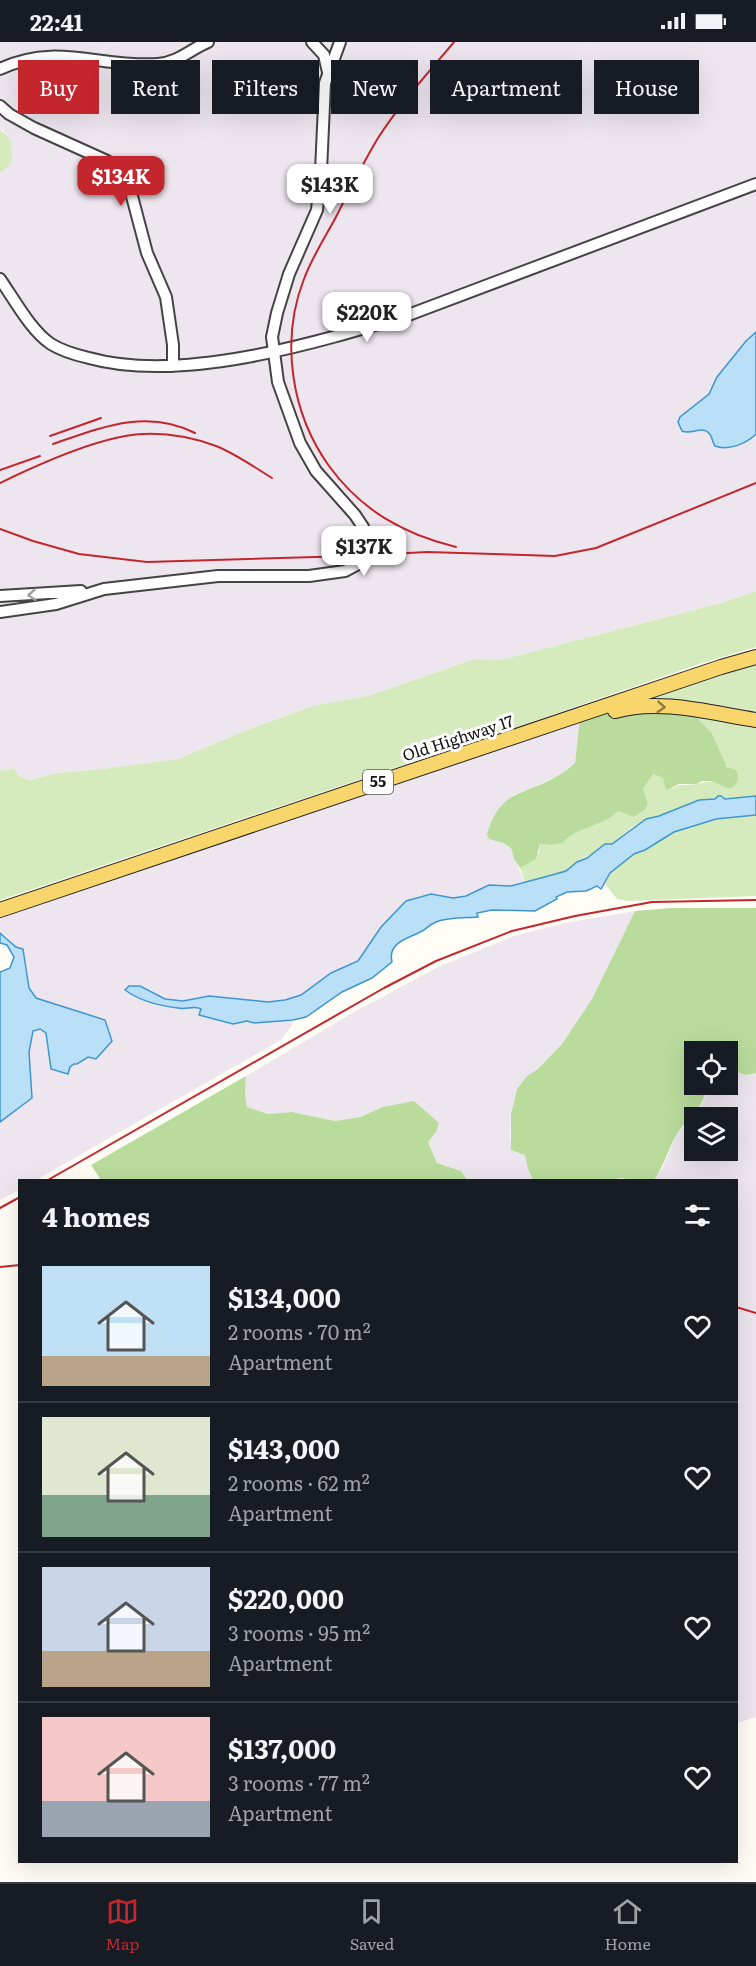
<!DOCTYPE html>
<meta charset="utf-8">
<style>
:root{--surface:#171b24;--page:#20242c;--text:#f1f3f6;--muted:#9ea1a6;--line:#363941;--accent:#c4262e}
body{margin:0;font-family:Literata,serif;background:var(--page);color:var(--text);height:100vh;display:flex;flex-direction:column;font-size:22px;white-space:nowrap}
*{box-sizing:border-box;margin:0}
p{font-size:20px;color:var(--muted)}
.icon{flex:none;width:33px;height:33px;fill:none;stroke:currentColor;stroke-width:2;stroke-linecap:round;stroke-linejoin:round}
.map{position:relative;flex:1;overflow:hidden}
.sheet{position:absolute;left:18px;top:1137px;width:720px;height:684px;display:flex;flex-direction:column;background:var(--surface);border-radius:0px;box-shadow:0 6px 24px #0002}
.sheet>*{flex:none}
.banner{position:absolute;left:18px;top:18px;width:720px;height:54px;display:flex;gap:12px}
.fabs{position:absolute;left:684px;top:999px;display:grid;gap:12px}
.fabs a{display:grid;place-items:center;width:54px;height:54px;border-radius:0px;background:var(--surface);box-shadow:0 6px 24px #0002;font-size:30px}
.price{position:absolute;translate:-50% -51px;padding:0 14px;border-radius:12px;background:#fff;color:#222;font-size:20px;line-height:39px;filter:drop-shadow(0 2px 3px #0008)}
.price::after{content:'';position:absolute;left:50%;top:36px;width:18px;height:14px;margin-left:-9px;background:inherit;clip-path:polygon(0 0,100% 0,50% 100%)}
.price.active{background:var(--accent);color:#fff}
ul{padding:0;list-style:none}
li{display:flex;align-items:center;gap:18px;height:150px;padding:0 24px}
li+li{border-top:2px solid var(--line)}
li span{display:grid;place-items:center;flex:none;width:168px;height:120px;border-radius:0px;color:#555}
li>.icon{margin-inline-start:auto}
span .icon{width:72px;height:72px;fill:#fffc;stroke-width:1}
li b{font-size:26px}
h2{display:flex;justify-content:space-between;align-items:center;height:72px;padding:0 24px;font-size:26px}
.pill{padding:0 21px;border-radius:0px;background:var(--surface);box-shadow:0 6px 24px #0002;font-size:21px;line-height:54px}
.pill.active{background:var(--accent);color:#fff}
.status{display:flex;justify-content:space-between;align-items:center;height:42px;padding:0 30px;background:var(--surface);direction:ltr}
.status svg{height:16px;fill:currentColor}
.tab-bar{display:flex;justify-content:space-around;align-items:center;height:84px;border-top:2px solid var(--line);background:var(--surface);font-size:16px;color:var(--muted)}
.tab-bar a{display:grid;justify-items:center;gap:3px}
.tab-bar .active{color:var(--accent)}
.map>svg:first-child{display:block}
.industrial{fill:#eee6ef;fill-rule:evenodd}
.green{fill:#d5ebbd}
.forest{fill:#b9dc9c}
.water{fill:#b9e0f7;stroke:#3f96cf;stroke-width:1.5}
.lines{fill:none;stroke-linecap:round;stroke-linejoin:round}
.minor-casing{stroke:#444;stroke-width:14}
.major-casing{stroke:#222;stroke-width:16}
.minor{stroke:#fff;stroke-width:10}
.major{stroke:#f9d66b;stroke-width:14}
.rail{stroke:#c4262e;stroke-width:2}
.oneway{stroke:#a0a0a0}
.oneway2{stroke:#917d42}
.labels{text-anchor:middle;stroke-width:6;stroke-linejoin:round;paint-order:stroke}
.shield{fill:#fff;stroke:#585858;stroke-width:1.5}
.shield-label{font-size:15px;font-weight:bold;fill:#111}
.street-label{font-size:16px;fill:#111;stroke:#fff}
</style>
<div class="status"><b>22:41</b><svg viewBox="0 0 49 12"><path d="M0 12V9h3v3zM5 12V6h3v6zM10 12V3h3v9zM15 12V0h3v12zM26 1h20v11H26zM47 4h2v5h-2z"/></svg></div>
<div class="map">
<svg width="756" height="1840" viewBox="0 0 756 1840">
<rect width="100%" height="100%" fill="#fffdf5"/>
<!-- industrial -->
<path class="industrial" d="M0 0H756V549L721 561 500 618 474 617 371 653 313 664 242 690 178 717 102 727 58 731 28 738 19 734 14 726 0 729V131L10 123 4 89 0 87Z
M580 674 575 721 557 735 514 753 495 798 511 806 514 817 525 840 511 844 489 843 479 849 453 856 437 852 419 854 402 862 381 885 358 919 331 931 301 953 285 958 268 960 220 955 183 959 165 957 140 944 131 952 151 961 178 966 197 965 201 967 199 972 217 976 228 981 293 978 292 983 281 998 36 1138H20L19 1148 0 1158V1080L32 1056 29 1010 31 991 37 987 46 991 51 1027 68 1032 70 1025 74 1022H77L88 1015 96 1017 105 978 44 960 32 953 27 939V925L23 913 7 895 0 891V868Z
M635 869 592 957 562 1002 538 1027 527 1034 517 1047 511 1072 510 1097 526 1113 528 1127 533 1138H467L461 1129 437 1121 428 1100 436 1090 383 1065 360 1075 335 1079 292 1070 268 1072 247 1065 245 1052 246 1034 354 970 440 924 517 893 565 881Z
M728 1027 746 1033 756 1031V1675L737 1681 736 1138H654L663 1125 676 1093 699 1067 706 1053V1043L728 1042ZM694 1076H728V1108H694Z"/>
<!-- green -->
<path class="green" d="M0 87 10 97 12 114 10 123 0 131Z
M756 549V605L699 622 526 682 0 858V729L14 726 19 734 29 738 58 731 102 727 178 717 242 690 313 664 371 653 474 617 500 618 721 561Z
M756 615V754L740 757 699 758 659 774C640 775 628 790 614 800 604 807 591 812 581 817 575 819 571 826 566 829 559 833 535 837 525 840L520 826 539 811 540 802 551 803 563 801C576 784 602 786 618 769L634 775 646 767 648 761 643 747 653 732 664 736 672 746C681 741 688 744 697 742 711 738 716 739 730 747L732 727C723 724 721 713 718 705L622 666 605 671Z
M756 773V854L628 859 617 857 605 842 610 831 634 812 645 808 674 790 716 777Z"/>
<!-- forest -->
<path class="forest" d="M622 666 689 667 712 692 727 725 736 728C739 736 739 742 730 747L711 739H702L697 742H679L666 748 663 736 653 732 643 747 648 761 646 767 634 775 618 769C602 786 576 784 563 801L551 803 540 802 536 817 520 826 514 817 511 806 503 801 489 797 487 793C499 748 522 754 556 735 563 731 569 726 575 721L580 674Z
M672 866H756V1031L746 1033 728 1027V1010H694V1042L706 1043C706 1066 686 1076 675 1095 668 1109 663 1125 654 1138H629L622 1136 609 1138H533L528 1127 525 1113 511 1108V1072L517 1047 527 1034 538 1027 562 1002 592 957 635 869Z
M246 1034 245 1052 247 1065 268 1072 292 1070 335 1079 360 1075 383 1065 414 1059 439 1081 436 1090 428 1100 437 1121 461 1129 467 1138H101L91 1123Z"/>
<!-- water -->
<path class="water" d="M756 290V392C746 402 728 409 715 404 713 401 712 397 711 394 704 381 692 394 682 389L678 380 680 375 709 352 717 335 746 299Z
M718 754H721L725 757 756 754V773L716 777 674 790 645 808 634 812 610 831 601 847 597 844 586 849 567 850 556 855 557 857 535 869 492 868 477 871 478 875C465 876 448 875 436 880 431 882 428 885 424 888 411 896 387 899 392 920L372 936 342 950 306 975 293 978 254 981 247 979 233 982 199 973 201 967C194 963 186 968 178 966 160 964 140 959 125 948L129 944H140L165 957 183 959 209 954 268 960 285 958 301 953 331 931 358 919 381 885 406 859 431 852 453 856 466 854 489 843 511 844 552 833 566 829 577 820 587 816 605 802H612L646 777 659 774 699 758 715 757Z
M0 891 16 905 23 907 29 946 36 956 105 978 112 999 96 1017 88 1015 77 1022H74L70 1025 68 1032 51 1027 46 991 40 987 33 989 29 1010 32 1056 0 1080V930L10 926 14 915 7 903 0 901Z"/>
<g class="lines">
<defs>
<path id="minor" d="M312 0 324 13 328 30
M0 27C57 0 100 26 158 22 177 21 191 7 208 0
M0 64 9 72 34 86 107 119 129 143 147 211 166 255 173 303V324
M0 237C14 257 31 289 51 302 62 309 76 313 89 316 182 342 320 300 411 272L756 142
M0 554 81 549
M0 570 56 562 104 547 218 534H309L345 529 358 522 366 513V494L363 485 355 473 316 429 300 401 278 340 272 295 277 271 289 232 317 168 321 129 325 41 340 0"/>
<path id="major" d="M615 669C659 656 711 671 756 678
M0 868 721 625 756 615"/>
</defs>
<!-- minor casing -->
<use href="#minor" class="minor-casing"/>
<!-- major casing -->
<use href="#major" class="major-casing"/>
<!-- minor -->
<use href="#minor" class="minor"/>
<!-- major -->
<use href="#major" class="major"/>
<!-- rail -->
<path class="rail" d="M454 0C428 31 400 62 378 96 363 121 350 147 337 173 326 194 312 215 304 237 280 298 291 371 329 424 361 468 403 492 456 505
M50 394 101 376
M53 402C100 386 146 366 195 391
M0 428 40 414
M0 441C37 423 103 393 144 392 168 391 194 396 216 404 236 412 254 425 272 436
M0 487 33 499 79 512 147 520 351 514 427 510 555 514 596 506 756 441
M48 1138 384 946 436 919 512 889 575 874 652 860 756 858
M0 1166 20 1155
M0 1225 20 1223
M736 1265 756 1271"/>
</g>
<!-- one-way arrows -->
<defs><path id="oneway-chevron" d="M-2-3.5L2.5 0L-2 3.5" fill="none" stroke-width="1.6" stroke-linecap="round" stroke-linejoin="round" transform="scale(1.5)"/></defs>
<use class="oneway" href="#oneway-chevron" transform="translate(32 553) rotate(176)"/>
<use class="oneway2" href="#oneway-chevron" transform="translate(661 665) rotate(4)"/>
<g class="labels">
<!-- shield labels -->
<rect class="shield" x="363" y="728" width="30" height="24" rx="4.5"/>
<g class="shield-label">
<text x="378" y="745">55</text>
</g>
<!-- street labels -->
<g class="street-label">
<text transform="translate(458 696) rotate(-18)" y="6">Old Highway 17</text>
</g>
</g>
</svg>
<div class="fabs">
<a><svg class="icon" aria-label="locate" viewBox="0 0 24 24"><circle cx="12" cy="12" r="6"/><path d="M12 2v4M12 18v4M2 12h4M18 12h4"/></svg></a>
<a><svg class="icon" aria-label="layers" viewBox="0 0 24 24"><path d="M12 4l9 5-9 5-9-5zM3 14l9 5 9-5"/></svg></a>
</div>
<b class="price active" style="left:121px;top:165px">$134K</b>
<b class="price" style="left:330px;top:173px">$143K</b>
<b class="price" style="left:367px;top:301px">$220K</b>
<b class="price" style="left:364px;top:535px">$137K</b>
<div class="banner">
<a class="pill active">Buy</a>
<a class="pill">Rent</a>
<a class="pill">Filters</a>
<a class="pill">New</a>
<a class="pill">Apartment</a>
<a class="pill">House</a>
</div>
<section class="sheet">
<h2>4 homes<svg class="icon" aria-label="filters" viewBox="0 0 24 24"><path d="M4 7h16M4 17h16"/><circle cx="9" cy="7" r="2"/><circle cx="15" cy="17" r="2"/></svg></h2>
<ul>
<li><span style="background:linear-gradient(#bfe0f5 75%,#b9a48a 0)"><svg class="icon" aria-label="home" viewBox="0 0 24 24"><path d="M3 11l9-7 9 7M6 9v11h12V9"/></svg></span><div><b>$134,000</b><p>2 rooms · 70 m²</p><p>Apartment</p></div><svg class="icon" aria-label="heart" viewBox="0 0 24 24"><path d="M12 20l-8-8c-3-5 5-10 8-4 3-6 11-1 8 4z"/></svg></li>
<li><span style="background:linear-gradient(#dfe7d0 65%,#7fa58c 0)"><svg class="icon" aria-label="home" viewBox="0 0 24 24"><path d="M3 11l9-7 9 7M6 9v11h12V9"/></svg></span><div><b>$143,000</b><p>2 rooms · 62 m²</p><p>Apartment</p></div><svg class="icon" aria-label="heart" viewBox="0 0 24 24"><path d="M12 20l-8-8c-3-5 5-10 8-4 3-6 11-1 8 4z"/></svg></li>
<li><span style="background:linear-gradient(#c9d6e8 70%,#b9a48a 0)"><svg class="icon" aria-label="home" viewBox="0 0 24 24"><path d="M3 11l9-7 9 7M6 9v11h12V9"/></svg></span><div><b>$220,000</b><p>3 rooms · 95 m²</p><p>Apartment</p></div><svg class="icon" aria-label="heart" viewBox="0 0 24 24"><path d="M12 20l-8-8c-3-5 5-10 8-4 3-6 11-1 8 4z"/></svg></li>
<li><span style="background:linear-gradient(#f6c9c9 70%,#9aa5b1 0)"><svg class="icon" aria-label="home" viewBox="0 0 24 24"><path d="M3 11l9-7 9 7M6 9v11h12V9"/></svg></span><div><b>$137,000</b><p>3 rooms · 77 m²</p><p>Apartment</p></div><svg class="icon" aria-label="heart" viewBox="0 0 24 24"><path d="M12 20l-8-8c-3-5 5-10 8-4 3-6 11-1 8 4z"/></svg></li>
</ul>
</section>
</div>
<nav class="tab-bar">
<a class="active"><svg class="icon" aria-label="map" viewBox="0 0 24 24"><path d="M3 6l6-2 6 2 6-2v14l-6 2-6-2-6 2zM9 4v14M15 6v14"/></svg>Map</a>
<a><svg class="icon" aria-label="saved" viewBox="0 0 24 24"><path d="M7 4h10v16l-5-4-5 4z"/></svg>Saved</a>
<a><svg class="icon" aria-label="home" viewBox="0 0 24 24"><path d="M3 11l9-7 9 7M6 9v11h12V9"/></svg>Home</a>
</nav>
